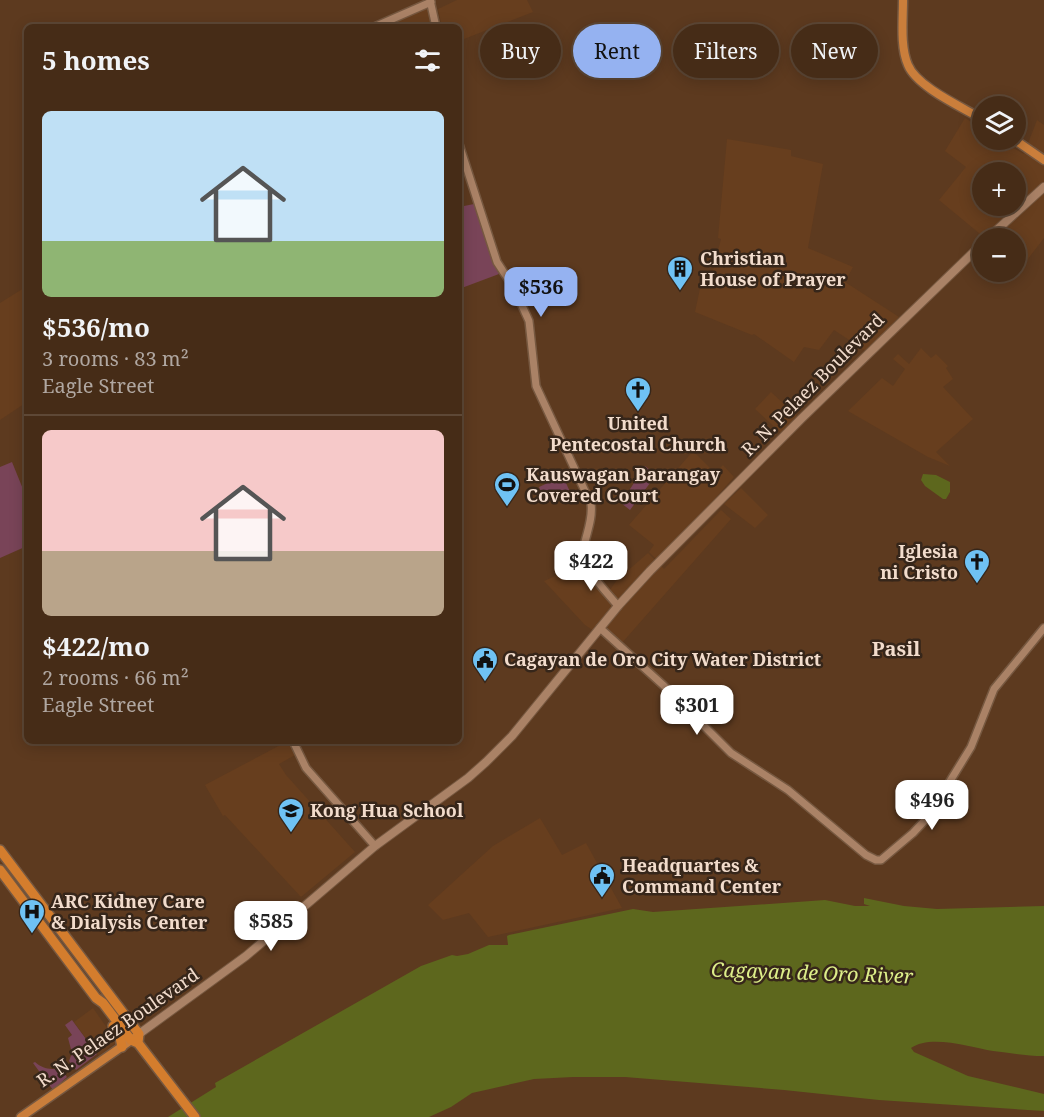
<!DOCTYPE html>
<meta charset="utf-8">
<style>
:root{--surface:#462c17;--page:#503824;--text:#f1f3f6;--muted:#b0a7a1;--line:#5e4836;--accent:#95b2f1}
body{margin:0;font-family:"Noto Serif",serif;background:var(--page);color:var(--text);height:100vh;display:flex;flex-direction:column;font-size:22px;white-space:nowrap}
*{box-sizing:border-box;margin:0}
p{font-size:20px;color:var(--muted)}
.icon{flex:none;width:33px;height:33px;fill:none;stroke:currentColor;stroke-width:2;stroke-linecap:round;stroke-linejoin:round}
.map{position:relative;flex:1;overflow:hidden}
.panel{position:absolute;left:24px;top:24px;width:438px;height:720px;display:flex;flex-direction:column;background:var(--surface);border-radius:9px;box-shadow:0 3px 15px #0003,0 0 0 2px var(--line)}
.panel>*{flex:none}
.guide{position:absolute;left:480px;top:24px;width:474px;height:54px;display:flex;gap:12px}
.tools{position:absolute;left:972px;top:96px;display:grid;gap:12px}
.tools a{display:grid;place-items:center;width:54px;height:54px;border-radius:50%;background:var(--surface);box-shadow:0 3px 15px #0003,0 0 0 2px var(--line);font-size:30px}
.price{position:absolute;translate:-50% -51px;padding:0 14px;border-radius:12px;background:#fff;color:#222;font-size:20px;line-height:39px;filter:drop-shadow(0 2px 3px #0008)}
.price::after{content:'';position:absolute;left:50%;top:36px;width:18px;height:14px;margin-left:-9px;background:inherit;clip-path:polygon(0 0,100% 0,50% 100%)}
.price.active{background:var(--accent);color:#111}
ul{padding:0;list-style:none}
li{display:grid;align-content:center;gap:12px;height:318px;padding:0 18px}
li+li{border-top:2px solid var(--line)}
li span{display:grid;place-items:center;height:186px;border-radius:9px;color:#555}
li>.icon{margin-inline-start:auto}
span .icon{width:108px;height:108px;fill:#fffc;stroke-width:1}
li b{font-size:26px}
h2{display:flex;justify-content:space-between;align-items:center;height:72px;padding:0 18px;font-size:26px}
.tag{padding:0 21px;border-radius:27px;background:var(--surface);box-shadow:0 3px 15px #0003,0 0 0 2px var(--line);font-size:21px;line-height:54px}
.tag.active{background:var(--accent);color:#111}
.map>svg:first-child{display:block}
.built{fill:#673e1e;fill-rule:evenodd}
.green{fill:#794458}
.water{fill:#5d671d}
.lines{fill:none;stroke-linecap:round;stroke-linejoin:round}
.tertiary-casing{stroke:#765840;stroke-width:10}
.secondary-casing{stroke:#765840;stroke-width:10}
.primary-casing{stroke:#765840;stroke-width:11}
.trunk-casing{stroke:#765840;stroke-width:12}
.tertiary{stroke:#aa8266;stroke-width:7}
.secondary{stroke:#aa8266;stroke-width:8}
.primary{stroke:#ca7e3b;stroke-width:8}
.trunk{stroke:#d47d2d;stroke-width:9}
.labels{text-anchor:middle;stroke-width:5;stroke-linejoin:round;paint-order:stroke}
.poi-label{font-size:18px;font-weight:bold;fill:#f2dccc;stroke:#36261a;text-anchor:start}
.street-label{font-size:18px;fill:#f2dccc;stroke:#36261a}
.neighbourhood-label{font-size:20px;font-weight:bold;fill:#f2dccc;stroke:#36261a}
.water-label{font-size:20px;font-style:italic;fill:#ddee89;stroke:#36261a}
</style>
<div class="map">
<svg width="1044" height="1117" viewBox="0 0 1044 1117">
<rect width="100%" height="100%" fill="#5d3a1f"/>
<!-- built -->
<path class="built" d="M457 0H527L533 12 459 41V27H442L438 9Z
M427 8 431 27H382Z
M965 118 982 129V140H999L1024 154 1037 120 1044 125V238L1024 264 1016 260V238H985L939 200 966 167 945 151ZM982 172H1016V206H982Z
M727 139 791 150V156L823 164 808 248 853 267 845 282 899 317 866 351 834 330 819 350 804 347 794 362 754 334 752 335 695 312 702 279 710 282 721 239 718 238Z
M24 288 27 293V402L0 420V303Z
M921 348 931 358 936 354 948 366 946 368 953 379 943 387 973 419 936 452 950 466 928 457 848 411 882 378 893 386 905 369 893 359 898 354 909 364Z
M771 392 797 416 781 433 755 409Z
M693 451 715 473 723 465 734 477 659 562 649 552 654 545 629 525Z
M741 488 768 515 755 528 724 504Z
M721 510 731 519 621 644 599 624 594 631 585 625 544 581 585 563 594 576 610 590 616 581 648 553 664 569Z
M288 741 295 755 279 764 286 775 355 852 301 897 225 815 223 816 205 785Z
M540 818 562 855 586 843 622 908 488 937 469 913 443 920 428 905 493 846Z
M93 1008 117 1042 99 1056 74 1022Z"/>
<!-- green -->
<path class="green" d="M474 204 493 263 499 274 459 289V207Z
M12 462 27 499V546L0 558V467Z
M645 466 656 475 630 510 621 503Z
M563 476 570 492 546 503 539 487Z
M72 1020 97 1054 76 1070 69 1061 72 1053 68 1038 72 1035 65 1025Z
M35 1062C43 1069 50 1070 60 1068L67 1077 53 1090 33 1063Z"/>
<!-- water -->
<path class="water" d="M923 474 936 475 950 482V492L946 499H943L925 486 921 480Z
M864 898 904 906 937 909 1044 906V1056C1027 1056 1010 1053 993 1051 971 1047 930 1034 911 1048L914 1052 968 1076 1044 1094V1111L879 1100 784 1090 625 1077H573L534 1079 472 1093 451 1107 429 1117H168L216 1087 215 1083 421 966 452 955 457 956 468 954 489 945H508L507 936 509 935 633 909 653 912 825 900 855 906H870L864 904Z"/>
<g class="lines">
<defs>
<path id="tertiary" d="M430 0 436 27
M374 27 431 2
M459 144 497 262 514 288 529 321 536 386 591 504C593 518 587 532 584 546 581 568 605 590 618 606
M600 628 663 685 731 753 788 790 866 855 876 860H881L913 833 928 817 971 747 994 689 1044 628
M293 741 306 768 375 846"/>
<path id="secondary" d="M988 238 1044 187
M139 1034 246 956 375 846 468 778 486 762 512 736 618 606 650 571 801 419 982 244"/>
<path id="primary" d="M903 0C903 20 900 47 908 65 917 87 962 107 982 119
M1015 140 1044 160
M21 1117 137 1036"/>
<path id="trunk" d="M0 850 139 1034 138 1043
M0 870 96 998 103 1003 131 1040 138 1043 195 1117
M113 1026 120 1037 122 1047"/>
</defs>
<!-- tertiary casing -->
<use href="#tertiary" class="tertiary-casing"/>
<!-- secondary casing -->
<use href="#secondary" class="secondary-casing"/>
<!-- primary casing -->
<use href="#primary" class="primary-casing"/>
<!-- trunk casing -->
<use href="#trunk" class="trunk-casing"/>
<!-- tertiary -->
<use href="#tertiary" class="tertiary"/>
<!-- secondary -->
<use href="#secondary" class="secondary"/>
<!-- primary -->
<use href="#primary" class="primary"/>
<!-- trunk -->
<use href="#trunk" class="trunk"/>
</g>
<!-- icons -->
<defs>
<symbol id="building-pin" viewBox="-11 -11 22 30"><path d="M0 17L-7.5 6A9.5 9.5 0 1 1 7.5 6Z" fill="#6fc2f4" stroke="#36261a"/><path d="M-4-6H4V6H1V3H-1V6H-4ZM-2.5-4.3h1.7v1.8h-1.7ZM.8-4.3h1.7v1.8H.8ZM-2.5-1h1.7V.8h-1.7ZM.8-1h1.7V.8H.8Z" fill="#111"/></symbol>
<symbol id="church-pin" viewBox="-11 -11 22 30"><path d="M0 17L-7.5 6A9.5 9.5 0 1 1 7.5 6Z" fill="#6fc2f4" stroke="#36261a"/><path d="M-1.2-6h2.4v3.5h3.3v2.4h-3.3V6h-2.4V-.1h-3.3v-2.4h3.3Z" fill="#111"/></symbol>
<symbol id="stadium-pin" viewBox="-11 -11 22 30"><path d="M0 17L-7.5 6A9.5 9.5 0 1 1 7.5 6Z" fill="#6fc2f4" stroke="#36261a"/><path d="M0-5a6.5 5 0 1 0 0 10a6.5 5 0 1 0 0-10ZM-3.5-1.8h7v3.6h-7Z" fill="#111"/></symbol>
<symbol id="civic-pin" viewBox="-11 -11 22 30"><path d="M0 17L-7.5 6A9.5 9.5 0 1 1 7.5 6Z" fill="#6fc2f4" stroke="#36261a"/><path d="M-.6-6.5H3V-4.5H.6V-3L4-1V1h2V6H-6V1h2V-1L-.6-3ZM-1.2 2.5V6h2.4V2.5Z" fill="#111"/></symbol>
<symbol id="school-pin" viewBox="-11 -11 22 30"><path d="M0 17L-7.5 6A9.5 9.5 0 1 1 7.5 6Z" fill="#6fc2f4" stroke="#36261a"/><path d="M0-5L7-2L0 1L-7-2ZM-4 1L0 2.5L4 1V4Q0 6-4 4Z" fill="#111"/></symbol>
<symbol id="hospital-pin" viewBox="-11 -11 22 30"><path d="M0 17L-7.5 6A9.5 9.5 0 1 1 7.5 6Z" fill="#6fc2f4" stroke="#36261a"/><path d="M-5-5h3v3.5h4V-5h3V5h-3V1.5h-4V5h-3Z" fill="#111"/></symbol>
</defs>
<g fill-rule="evenodd">
<use href="#building-pin" x="665" y="254" width="30" height="40"/>
<use href="#church-pin" x="623" y="375" width="30" height="40"/>
<use href="#stadium-pin" x="492" y="470" width="30" height="40"/>
<use href="#church-pin" x="962" y="547" width="30" height="40"/>
<use href="#civic-pin" x="470" y="645" width="30" height="40"/>
<use href="#school-pin" x="276" y="796" width="30" height="40"/>
<use href="#civic-pin" x="587" y="861" width="30" height="40"/>
<use href="#hospital-pin" x="17" y="897" width="30" height="40"/>
</g>
<g class="labels">
<!-- poi labels -->
<g class="poi-label">
<text x="700" y="265">Christian<tspan x="700" dy="21">House of Prayer</tspan></text>
<text x="638" y="430" text-anchor="middle">United<tspan x="638" dy="21">Pentecostal Church</tspan></text>
<text x="526" y="481">Kauswagan Barangay<tspan x="526" dy="21">Covered Court</tspan></text>
<text x="958" y="558" text-anchor="end">Iglesia<tspan x="958" dy="21">ni Cristo</tspan></text>
<text x="504" y="666">Cagayan de Oro City Water District</text>
<text x="310" y="817">Kong Hua School</text>
<text x="622" y="872">Headquartes &amp;<tspan x="622" dy="21">Command Center</tspan></text>
<text x="51" y="908">ARC Kidney Care<tspan x="51" dy="21">&amp; Dialysis Center</tspan></text>
</g>
<!-- street labels -->
<g class="street-label">
<text transform="translate(813 385) rotate(-45)" y="6">R. N. Pelaez Boulevard</text>
<text transform="translate(118 1028) rotate(-35)" y="6">R. N. Pelaez Boulevard</text>
</g>
<!-- neighbourhood labels -->
<g class="neighbourhood-label">
<text x="896" y="656">Pasil</text>
</g>
<!-- water labels -->
<g class="water-label">
<text transform="translate(812 973) rotate(2)" y="7">Cagayan de Oro River</text>
</g>
</g>
</svg>
<div class="tools">
<a><svg class="icon" aria-label="layers" viewBox="0 0 24 24"><path d="M12 4l9 5-9 5-9-5zM3 14l9 5 9-5"/></svg></a>
<a>+</a>
<a>−</a>
</div>
<b class="price active" style="left:541px;top:318px">$536</b>
<b class="price" style="left:591px;top:592px">$422</b>
<b class="price" style="left:697px;top:736px">$301</b>
<b class="price" style="left:932px;top:831px">$496</b>
<b class="price" style="left:271px;top:952px">$585</b>
<div class="guide">
<a class="tag">Buy</a>
<a class="tag active">Rent</a>
<a class="tag">Filters</a>
<a class="tag">New</a>
</div>
<section class="panel">
<h2>5 homes<svg class="icon" aria-label="filters" viewBox="0 0 24 24"><path d="M4 7h16M4 17h16"/><circle cx="9" cy="7" r="2"/><circle cx="15" cy="17" r="2"/></svg></h2>
<ul>
<li><span style="background:linear-gradient(#bfe0f5 70%,#8fb573 0)"><svg class="icon" aria-label="home" viewBox="0 0 24 24"><path d="M3 11l9-7 9 7M6 9v11h12V9"/></svg></span><div><b>$536/mo</b><p>3 rooms · 83 m²</p><p>Eagle Street</p></div></li>
<li><span style="background:linear-gradient(#f6c9c9 65%,#b9a48a 0)"><svg class="icon" aria-label="home" viewBox="0 0 24 24"><path d="M3 11l9-7 9 7M6 9v11h12V9"/></svg></span><div><b>$422/mo</b><p>2 rooms · 66 m²</p><p>Eagle Street</p></div></li>
</ul>
</section>
</div>
